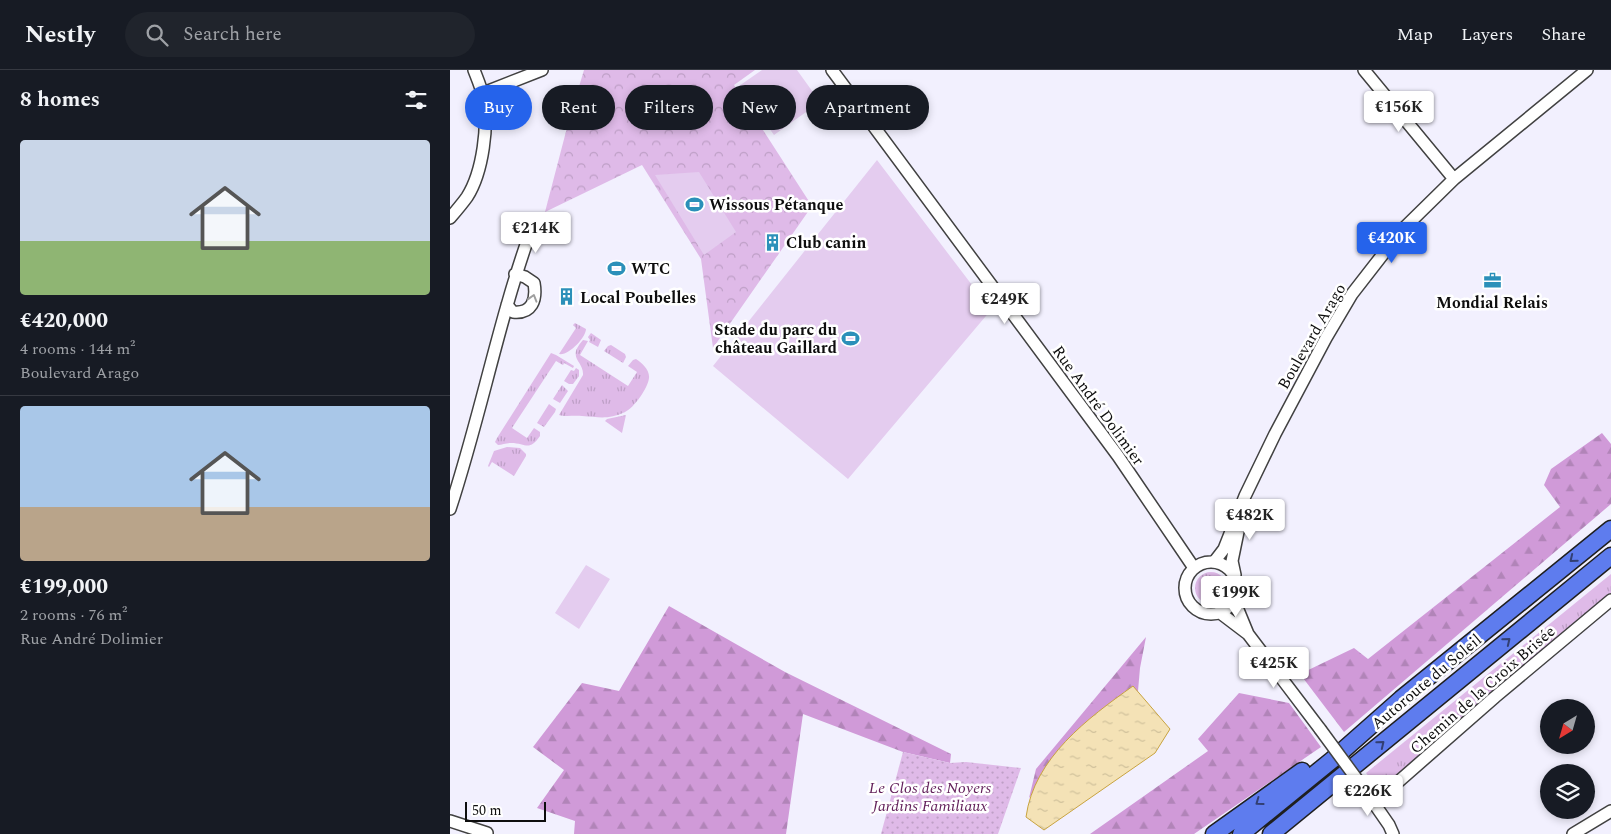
<!DOCTYPE html>
<meta charset="utf-8">
<style>
:root{--surface:#171b24;--page:#20242c;--text:#f1f3f6;--muted:#9ea1a6;--line:#363941;--accent:#2563eb}
body{margin:0;font-family:Spectral,serif;background:var(--page);color:var(--text);height:100vh;display:flex;flex-direction:column;font-size:19px;white-space:nowrap}
*{box-sizing:border-box;margin:0}
p{font-size:16px;color:var(--muted)}
.icon{flex:none;width:28px;height:28px;fill:none;stroke:currentColor;stroke-width:2;stroke-linecap:round;stroke-linejoin:round}
.map{position:relative;flex:1;overflow:hidden}
.details{display:flex;flex-direction:column;background:var(--surface);width:450px}
.details>*{flex:none}
.banner{position:absolute;left:15px;top:15px;width:475px;height:45px;display:flex;gap:10px}
.needle{width:32px;rotate:217deg}
.controls{position:absolute;left:1090px;top:629px;display:grid;gap:10px}
.controls a{display:grid;place-items:center;width:55px;height:55px;border-radius:50%;background:var(--surface);box-shadow:0 2px 8px #0003;font-size:25px}
.scale{position:absolute;left:15px;bottom:12px;width:81px;box-sizing:border-box;padding-left:5px;border:2px solid #0e0e0e;border-top:0;font-size:14px;line-height:18px;white-space:nowrap;color:#0e0e0e;-webkit-text-stroke:4px #fff;paint-order:stroke}
.price{position:absolute;translate:-50% -42px;padding:0 11px;border-radius:5px;background:#fff;color:#222;font-size:16px;line-height:32px;filter:drop-shadow(0 1px 2px #0008)}
.price::after{content:'';position:absolute;left:50%;top:30px;width:15px;height:11px;margin-left:-8px;background:inherit;clip-path:polygon(0 0,100% 0,50% 100%)}
.price.selected{background:var(--accent);color:#fff}
ul{padding:0;list-style:none}
li{display:grid;align-content:center;gap:10px;height:265px;padding:0 20px}
li+li{border-top:1px solid var(--line)}
li span{display:grid;place-items:center;height:155px;border-radius:5px;color:#555}
li>.icon{margin-inline-start:auto}
span .icon{width:90px;height:90px;fill:#fffc;stroke-width:1}
li b{font-size:21px}
h2{display:flex;justify-content:space-between;align-items:center;height:60px;padding:0 20px;font-size:21px}
.pill{padding:0 18px;border-radius:22px;background:var(--surface);box-shadow:0 2px 8px #0003;font-size:18px;line-height:45px}
.pill.selected{background:var(--accent);color:#fff}
header{display:flex;align-items:center;gap:30px;box-sizing:border-box;height:70px;padding:0 25px;background:var(--surface);border-bottom:1px solid var(--line)}
header strong{font-size:24px}
nav{display:flex;gap:28px;margin-inline-start:auto;font-size:18px}
.search{width:350px;height:45px;background:var(--page);display:flex;align-items:center;gap:12px;box-sizing:border-box;padding:0 18px;border-radius:28px;color:var(--muted);font-size:19px}
main{display:flex;flex:1;min-height:0}
.map>svg:first-child{display:block}
.grass{fill:url(#grass-tufts)}
.forest{fill:url(#forest-firs)}
.park{fill:url(#park-crowns)}
.garden{fill:url(#garden-dots)}
.pitch{fill:#e4ccef}
.water{fill:url(#water-ripples);stroke:#c8a340}
.lines{fill:none;stroke-linecap:round;stroke-linejoin:round}
.minor-casing{stroke:#414141;stroke-width:14}
.highway-casing{stroke:#1f1f1f;stroke-width:19}
.minor{stroke:#fff;stroke-width:11}
.highway{stroke:#5e7cee;stroke-width:16}
.minor-bridge-casing{stroke:#414141;stroke-width:14;stroke-linecap:butt}
.minor-bridge{stroke:#fff;stroke-width:11}
.oneway{stroke:#9f9f9f}
.oneway2{stroke:#323f73}
.labels{text-anchor:middle;stroke-width:5;stroke-linejoin:round;paint-order:stroke}
.poi-label{font-size:16px;font-weight:bold;fill:#0e0e0e;stroke:#fff;text-anchor:start}
.street-label{font-size:16px;fill:#0e0e0e;stroke:#fff}
.park-label{font-size:16px;font-style:italic;fill:#63215b;stroke:#fff}
</style>
<header>
<strong>Nestly</strong>
<div class="search"><svg class="icon" aria-label="search" viewBox="0 0 24 24"><circle cx="10" cy="10" r="6"/><path d="M15 15l6 6"/></svg>Search here</div>
<nav><a>Map</a><a>Layers</a><a>Share</a></nav>
</header>
<main>
<section class="details">
<h2>8 homes<svg class="icon" aria-label="filters" viewBox="0 0 24 24"><path d="M4 7h16M4 17h16"/><circle cx="9" cy="7" r="2"/><circle cx="15" cy="17" r="2"/></svg></h2>
<ul>
<li><span style="background:linear-gradient(#c9d6e8 65%,#8fb573 0)"><svg class="icon" aria-label="home" viewBox="0 0 24 24"><path d="M3 11l9-7 9 7M6 9v11h12V9"/></svg></span><div><b>€420,000</b><p>4 rooms · 144 m²</p><p>Boulevard Arago</p></div></li>
<li><span style="background:linear-gradient(#a9c7e8 65%,#b9a48a 0)"><svg class="icon" aria-label="home" viewBox="0 0 24 24"><path d="M3 11l9-7 9 7M6 9v11h12V9"/></svg></span><div><b>€199,000</b><p>2 rooms · 76 m²</p><p>Rue André Dolimier</p></div></li>
</ul>
</section>
<div class="map">
<svg width="1161" height="764" viewBox="0 0 1161 764">
<defs>
<pattern id="grass-tufts" width="24" height="20" patternUnits="userSpaceOnUse" patternTransform="scale(1.25)"><rect width="24" height="20" fill="#dfbae8"/><path d="M3 7l-1-3M5 7V3M7 7l1-3M15 17l-1-3M17 17v-4M19 17l1-3" fill="none" stroke="#be9fc6"/></pattern>
<pattern id="forest-firs" width="22" height="20" patternUnits="userSpaceOnUse" patternTransform="scale(1.25)"><rect width="22" height="20" fill="#d09ad8"/><path d="M5 1l3.5 6h-7zM16 11l3.5 6h-7z" fill="#b184b8"/></pattern>
<pattern id="park-crowns" width="20" height="18" patternUnits="userSpaceOnUse" patternTransform="scale(1.25)"><rect width="20" height="18" fill="#dfbae8"/><path d="M2 6a3 3 0 1 1 6 0M12 15a3 3 0 1 1 6 0" fill="none" stroke="#be9fc6"/></pattern>
<pattern id="garden-dots" width="8" height="8" patternUnits="userSpaceOnUse" patternTransform="scale(1.25)"><rect width="8" height="8" fill="#dfbae8"/><path d="M2 2h.1M6 6h.1" fill="none" stroke="#be9fc6" stroke-width="1.8" stroke-linecap="round"/></pattern>
<pattern id="water-ripples" width="26" height="14" patternUnits="userSpaceOnUse" patternTransform="scale(1.25)"><rect width="26" height="14" fill="#f4e2b6"/><path d="M2 4q2-2 4 0t4 0M15 11q2-2 4 0t4 0" fill="none" stroke="#d0c19b"/></pattern>
</defs>
<rect width="100%" height="100%" fill="#f2f0fe"/>
<!-- grass -->
<path class="grass" d="M125 253 136 259C136 267 119 286 109 284L126 258 123 255Z
M141 263 151 270 148 277 139 272 140 270 138 267Z
M133 270 138 271 130 285 178 316 187 302 178 296 183 290 186 289C192 293 200 300 199 308 198 318 184 338 175 342 158 350 149 347 132 346 124 345 116 347 109 345L133 305C134 290 116 289 133 270Z
M161 275 175 284 176 287 173 293 154 281 158 276Z
M101 283 106 285 124 296 123 298 114 293 113 295 106 291 62 358 77 368 84 358 90 362V366C79 382 76 373 61 373 56 373 52 375 48 375L45 372 47 368Z
M126 298 129 300V306L123 314H119L114 311 121 300 124 301Z
M112 315 118 321 110 333 103 329Z
M99 334 106 339 105 342 94 357 87 353Z
M176 345 172 363 155 351 157 349Z
M57 377 70 378 76 384V386L64 406 42 392 39 397 38 396 44 381Z
M745 518a16 16 0 1 1 32 0a16 16 0 1 1-32 0Z
M1161 504V526L929 719 916 703Z"/>
<!-- forest -->
<path class="forest" d="M1152 363 1161 374V434L894 662 850 604 904 578 918 589 1110 437 1094 415 1101 399Z
M219 536 335 602 501 684 500 693 453 682 353 644 336 764H124L125 751 87 738 114 700 83 677 132 613 169 621Z
M696 567 690 598 688 621 624 678 579 728 586 699Z
M789 623 839 633 871 677 744 764H640L758 681 748 669Z"/>
<!-- park -->
<path class="park" d="M134 0H305L284 15 362 136 263 278 251 189 192 95 95 142 119 50Z"/>
<!-- garden -->
<path class="garden" d="M453 682 500 693 516 692 571 698 548 764H431Z"/>
<!-- pitch -->
<path class="pitch" d="M312 0H347L370 32 324 65 289 16Z
M427 90 541 240 398 409 263 296Z
M249 102 286 162 254 185 205 105Z
M136 495 160 509 129 559 105 543Z"/>
<!-- water -->
<path class="water" d="M683 616 720 659 705 683 594 760 576 747C584 688 638 648 683 616Z"/>
<g class="lines">
<defs>
<path id="minor" d="M382 0 668 386 744 498
M914 0 1004 109
M33 23 92 0
M0 148C6 141 12 134 17 127 33 102 39 54 33 26 31 17 27 8 24 0
M57 235 63 242C82 244 87 230 84 213L75 207 65 204
M0 439C30 348 48 253 80 163L85 159 98 155
M764 492 774 479 795 426 825 364 876 268 902 224 951 161 1004 109 1137 0
M735 518a26 26 0 1 1 52 0a26 26 0 1 1-52 0Z
M785 505 782 491 789 457
M784 530 798 564 870 659
M769 542 798 564
M921 729 939 755 943 764
M924 733 1045 627 1161 530
M0 751 37 763
M1123 764 1161 741"/>
<path id="highway" d="M764 764 852 701
M791 764 882 690 951 629 1161 459
M821 764 1161 486"/>
</defs>
<!-- minor casing -->
<use href="#minor" class="minor-casing"/>
<!-- highway casing -->
<use href="#highway" class="highway-casing"/>
<!-- minor -->
<use href="#minor" class="minor"/>
<!-- highway -->
<use href="#highway" class="highway"/>
<defs>
<path id="minor-bridge" d="M870 659 917 723"/>
</defs>
<!-- minor-bridge casing -->
<use href="#minor-bridge" class="minor-bridge-casing"/>
<!-- minor-bridge -->
<use href="#minor-bridge" class="minor-bridge"/>
</g>
<!-- one-way arrows -->
<defs><path id="oneway-chevron" d="M-2-3.5L2.5 0L-2 3.5" fill="none" stroke-width="1.6" stroke-linecap="round" stroke-linejoin="round" transform="scale(1.25)"/></defs>
<use class="oneway" href="#oneway-chevron" transform="translate(83 228) rotate(-73)"/>
<g class="oneway2">
<use href="#oneway-chevron" transform="translate(1123 489) rotate(141)"/>
<use href="#oneway-chevron" transform="translate(1057 571) rotate(-39)"/>
<use href="#oneway-chevron" transform="translate(931 674) rotate(-39)"/>
<use href="#oneway-chevron" transform="translate(809 732) rotate(144)"/>
</g>
<!-- icons -->
<defs>
<symbol id="stadium-bare" viewBox="-9 -9 18 18"><path d="M0-5a6.5 5 0 1 0 0 10a6.5 5 0 1 0 0-10ZM-3.5-1.8h7v3.6h-7Z" fill="#2b90b9" stroke="#fff" stroke-width="2.5" paint-order="stroke"/></symbol>
<symbol id="building-bare" viewBox="-9 -9 18 18"><path d="M-4-6H4V6H1V3H-1V6H-4ZM-2.5-4.3h1.7v1.8h-1.7ZM.8-4.3h1.7v1.8H.8ZM-2.5-1h1.7V.8h-1.7ZM.8-1h1.7V.8H.8Z" fill="#2b90b9" stroke="#fff" stroke-width="2.5" paint-order="stroke"/></symbol>
<symbol id="office-bare" viewBox="-9 -9 18 18"><path d="M-6-3h4V-5.5h4V-3h4V5H-6ZM-1-4.5V-3h2v-1.5ZM-6 0V1H6V0Z" fill="#2b90b9" stroke="#fff" stroke-width="2.5" paint-order="stroke"/></symbol>
</defs>
<g fill-rule="evenodd">
<use href="#stadium-bare" x="232" y="122" width="25" height="25"/>
<use href="#building-bare" x="310" y="160" width="25" height="25"/>
<use href="#stadium-bare" x="154" y="186" width="25" height="25"/>
<use href="#office-bare" x="1030" y="198" width="25" height="25"/>
<use href="#building-bare" x="104" y="214" width="25" height="25"/>
<use href="#stadium-bare" x="388" y="256" width="25" height="25"/>
</g>
<g class="labels">
<!-- poi labels -->
<g class="poi-label">
<text x="259" y="140">Wissous Pétanque</text>
<text x="336" y="178">Club canin</text>
<text x="181" y="204">WTC</text>
<text x="130" y="233">Local Poubelles</text>
<text x="1042" y="238" text-anchor="middle">Mondial Relais</text>
<text x="387" y="265" text-anchor="end">Stade du parc du<tspan x="387" dy="18">château Gaillard</tspan></text>
</g>
<!-- street labels -->
<g class="street-label">
<text transform="translate(861 266) rotate(-60)" y="6">Boulevard Arago</text>
<text transform="translate(649 335) rotate(54)" y="6">Rue André Dolimier</text>
<text transform="translate(976 611) rotate(-40)" y="6">Autoroute du Soleil</text>
<text transform="translate(1032 619) rotate(-41)" y="6">Chemin de la Croix Brisée</text>
</g>
<!-- park labels -->
<g class="park-label">
<text x="480" y="723">Le Clos des Noyers<tspan x="480" dy="18">Jardins Familiaux</tspan></text>
</g>
</g>
</svg>
<div class="controls">
<a><svg class="needle" viewBox="-14 -14 28 28"><path d="M0-13l5 13h-10z" fill="#e53935"/><path d="M0 13l5-13h-10z" fill="#9ea1a6"/></svg></a>
<a><svg class="icon" aria-label="layers" viewBox="0 0 24 24"><path d="M12 4l9 5-9 5-9-5zM3 14l9 5 9-5"/></svg></a>
</div>
<div class="scale">50 m</div>
<b class="price" style="left:949px;top:63px">€156K</b>
<b class="price" style="left:86px;top:184px">€214K</b>
<b class="price selected" style="left:942px;top:194px">€420K</b>
<b class="price" style="left:555px;top:255px">€249K</b>
<b class="price" style="left:800px;top:471px">€482K</b>
<b class="price" style="left:786px;top:548px">€199K</b>
<b class="price" style="left:824px;top:619px">€425K</b>
<b class="price" style="left:918px;top:747px">€226K</b>
<div class="banner">
<a class="pill selected">Buy</a>
<a class="pill">Rent</a>
<a class="pill">Filters</a>
<a class="pill">New</a>
<a class="pill">Apartment</a>
</div>
</div>
</main>
